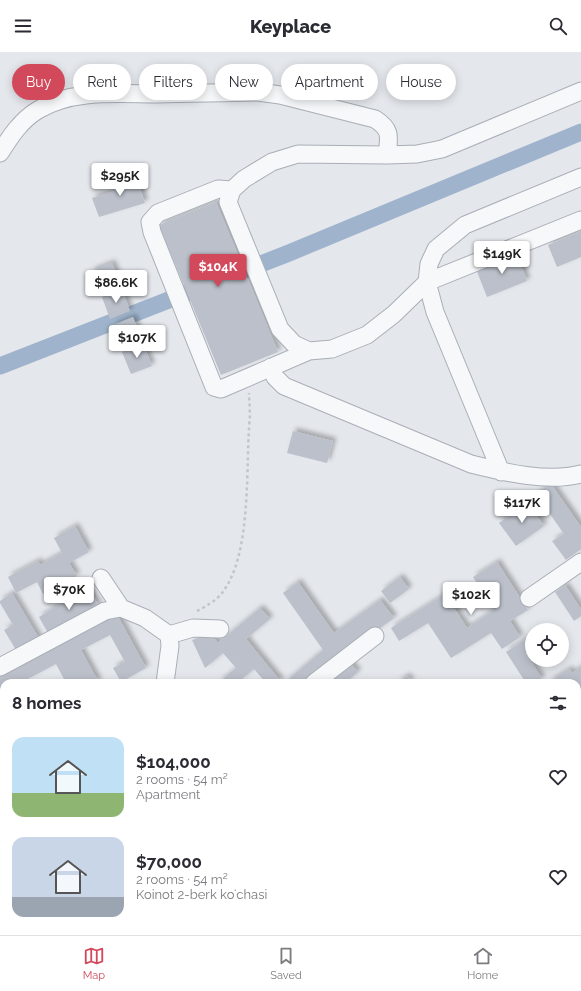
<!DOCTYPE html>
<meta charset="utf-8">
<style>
:root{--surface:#fff;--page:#f2f2f3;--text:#2b2b33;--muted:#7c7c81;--line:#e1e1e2;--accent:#d1495b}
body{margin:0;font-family:Raleway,sans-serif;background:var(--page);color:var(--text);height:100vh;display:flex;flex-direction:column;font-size:15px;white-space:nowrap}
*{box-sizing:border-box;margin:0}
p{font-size:13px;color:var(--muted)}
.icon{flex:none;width:22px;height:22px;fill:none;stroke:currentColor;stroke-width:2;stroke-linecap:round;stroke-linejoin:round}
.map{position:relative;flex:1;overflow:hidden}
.drawer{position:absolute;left:0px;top:627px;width:581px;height:256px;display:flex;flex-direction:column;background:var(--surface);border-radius:12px 12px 0 0;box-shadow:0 2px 10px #0003}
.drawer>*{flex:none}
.banner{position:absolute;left:12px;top:12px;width:557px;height:36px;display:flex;gap:8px}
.tools{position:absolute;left:525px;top:571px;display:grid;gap:8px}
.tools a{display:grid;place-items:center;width:44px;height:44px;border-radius:50%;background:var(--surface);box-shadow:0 2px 10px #0003;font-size:20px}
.price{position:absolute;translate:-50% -34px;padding:0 9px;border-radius:4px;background:#fff;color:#222;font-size:13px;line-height:26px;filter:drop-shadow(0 1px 2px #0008)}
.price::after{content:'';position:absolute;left:50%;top:24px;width:12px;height:9px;margin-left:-6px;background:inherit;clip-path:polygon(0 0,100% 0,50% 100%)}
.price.current{background:var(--accent);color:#fff}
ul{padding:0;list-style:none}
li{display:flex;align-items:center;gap:12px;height:100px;padding:0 12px}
li span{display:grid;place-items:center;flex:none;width:112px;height:80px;border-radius:12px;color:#555}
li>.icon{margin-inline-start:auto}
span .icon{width:48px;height:48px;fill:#fffc;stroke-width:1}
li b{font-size:17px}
h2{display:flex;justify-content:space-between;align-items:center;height:48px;padding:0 12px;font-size:17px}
.tag{padding:0 14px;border-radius:18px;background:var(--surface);box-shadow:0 2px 10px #0003;font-size:14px;line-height:36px}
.tag.current{background:var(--accent);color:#fff}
header{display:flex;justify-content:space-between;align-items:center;height:52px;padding:0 12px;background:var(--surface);font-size:18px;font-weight:800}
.menu{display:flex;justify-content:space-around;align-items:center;height:56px;border-top:1px solid var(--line);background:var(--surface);font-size:11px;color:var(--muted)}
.menu a{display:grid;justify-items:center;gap:2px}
.menu .current{color:var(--accent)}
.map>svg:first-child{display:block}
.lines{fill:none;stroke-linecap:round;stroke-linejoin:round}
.canal{stroke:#9fb4cc;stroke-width:17}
.building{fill:#bbc0ca;filter:url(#shadow)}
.minor-casing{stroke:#a9aeb7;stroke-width:19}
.path{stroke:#c2c5cb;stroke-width:2.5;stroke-dasharray:3 3;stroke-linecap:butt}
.minor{stroke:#f7f8fa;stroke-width:17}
</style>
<header><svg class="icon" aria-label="menu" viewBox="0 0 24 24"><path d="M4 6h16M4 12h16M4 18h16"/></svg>Keyplace<svg class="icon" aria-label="search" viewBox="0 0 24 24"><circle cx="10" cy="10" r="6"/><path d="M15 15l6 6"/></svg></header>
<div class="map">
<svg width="581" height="883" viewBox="0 0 581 883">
<defs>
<filter id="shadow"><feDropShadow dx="3.5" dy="-3.5" stdDeviation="2" flood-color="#0004"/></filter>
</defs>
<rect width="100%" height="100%" fill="#e4e7ec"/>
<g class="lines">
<!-- canal -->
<path class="canal" d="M0 314 289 201 581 80"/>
</g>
<!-- building -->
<path class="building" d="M135 121 145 151 99 165 92 146 121 137 118 126Z
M216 150 278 300 221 323 159 173Z
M581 179V205L557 215 548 193Z
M516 201 527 229 487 245 476 217Z
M112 211 121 233 100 241 91 219Z
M122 237 130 259 110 267 102 245Z
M133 265 142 288 121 296 113 273Z
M143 292 152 314 131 322 122 300Z
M293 379 333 389 327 411 287 401Z
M551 432 581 475V497L566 508 552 489 564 482 536 442Z
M527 451 544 474 516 494 499 471Z
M75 474 89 500 69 511 77 524 43 542 37 530 16 541 8 525 38 509 40 513 62 501 54 486Z
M497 510 528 558 510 569 520 585 502 597 491 581 451 606 428 571 399 589 391 576 445 542 467 576 494 558 473 525Z
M400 525 409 537 390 551 381 539Z
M298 530 334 581 380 548 394 566 333 610 308 631H284L323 598 283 541Z
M565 533 581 557V564L574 569 555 540Z
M88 536 99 554 49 583 39 565Z
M12 541 41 590 19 603 4 578 13 573 0 551V549Z
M260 556 270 567 246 587 282 631H266L254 617 237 631H218L236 616 223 601 205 616 192 588 210 582 218 591Z
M115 559 146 616 121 630 113 616 125 610 110 583 81 598 99 631H66L56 612 20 631H4V639L0 641V622Z
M529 585 532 590V599L527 603 542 627 535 631H526L506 600Z
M348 609 358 620 345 631H321Z
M581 615V638L577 640V631H547L569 617 572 621Z
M407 624 412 631H396Z
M4 694V734L0 726V696Z
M581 707V769L577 764V710Z
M577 786 580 790 581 789V815L577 818Z
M577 862 581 867V883H548L545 879H577Z
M4 879H79V883H65L64 880 44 883H5Z"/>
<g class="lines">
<defs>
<path id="minor" d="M581 39 442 97 417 102 387 103 298 102 272 110 244 127 232 138 228 150 280 277 294 292 309 299 332 297 367 283 394 262 427 230 581 168
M0 101C10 85 21 68 38 58 72 37 118 42 157 42 191 41 225 41 258 40L280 43 375 67C392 78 389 85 387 103
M232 138 218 137 158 161 150 170 152 180 214 335 221 337 309 299
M271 315 275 325 284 334 471 412C503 420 548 431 581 422
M501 420 435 260 427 230 429 212 436 197 465 173 581 125
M101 526 121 556
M529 546 581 510
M169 583 193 576 220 577
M0 615 105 559 121 556 145 566 169 583 170 594 165 631
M314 631 375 584
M577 687 581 683
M495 879 498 883
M128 883V879
M328 883 333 879"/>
</defs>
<!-- minor casing -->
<use href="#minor" class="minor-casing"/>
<!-- path -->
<path class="path" d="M197 559C205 555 217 548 222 541 253 501 245 413 250 363L249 341"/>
<!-- minor -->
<use href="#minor" class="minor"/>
</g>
</svg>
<div class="tools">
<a><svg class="icon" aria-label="locate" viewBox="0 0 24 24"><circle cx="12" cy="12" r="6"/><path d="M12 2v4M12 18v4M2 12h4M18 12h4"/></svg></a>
</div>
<b class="price" style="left:120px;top:145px">$295K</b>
<b class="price" style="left:502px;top:223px">$149K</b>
<b class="price current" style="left:218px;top:236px">$104K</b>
<b class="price" style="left:116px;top:252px">$86.6K</b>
<b class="price" style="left:137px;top:307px">$107K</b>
<b class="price" style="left:522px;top:472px">$117K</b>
<b class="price" style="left:69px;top:559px">$70K</b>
<b class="price" style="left:471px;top:564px">$102K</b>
<div class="banner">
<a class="tag current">Buy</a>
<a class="tag">Rent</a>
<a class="tag">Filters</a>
<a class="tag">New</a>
<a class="tag">Apartment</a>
<a class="tag">House</a>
</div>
<section class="drawer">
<h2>8 homes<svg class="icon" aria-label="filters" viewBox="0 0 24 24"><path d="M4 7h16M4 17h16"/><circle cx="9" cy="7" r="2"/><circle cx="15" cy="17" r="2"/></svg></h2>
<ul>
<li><span style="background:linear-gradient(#bfe0f5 70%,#8fb573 0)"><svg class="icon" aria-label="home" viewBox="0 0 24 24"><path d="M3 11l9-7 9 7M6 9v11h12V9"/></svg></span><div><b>$104,000</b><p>2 rooms · 54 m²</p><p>Apartment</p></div><svg class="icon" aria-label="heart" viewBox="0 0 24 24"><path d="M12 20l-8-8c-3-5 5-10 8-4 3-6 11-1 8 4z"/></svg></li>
<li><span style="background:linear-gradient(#c9d6e8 75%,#9aa5b1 0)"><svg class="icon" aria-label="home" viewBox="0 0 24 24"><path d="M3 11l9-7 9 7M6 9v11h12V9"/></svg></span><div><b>$70,000</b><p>2 rooms · 54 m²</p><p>Koinot 2-berk koʻchasi</p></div><svg class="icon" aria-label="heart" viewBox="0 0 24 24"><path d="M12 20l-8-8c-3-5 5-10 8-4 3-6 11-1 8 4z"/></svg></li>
</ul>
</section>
</div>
<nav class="menu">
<a class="current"><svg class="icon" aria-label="map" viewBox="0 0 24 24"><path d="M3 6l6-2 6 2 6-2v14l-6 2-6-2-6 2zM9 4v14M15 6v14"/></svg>Map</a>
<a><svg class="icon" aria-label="saved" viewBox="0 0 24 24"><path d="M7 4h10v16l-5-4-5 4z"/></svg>Saved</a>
<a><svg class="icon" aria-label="home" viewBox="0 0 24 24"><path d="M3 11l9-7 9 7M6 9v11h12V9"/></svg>Home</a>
</nav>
